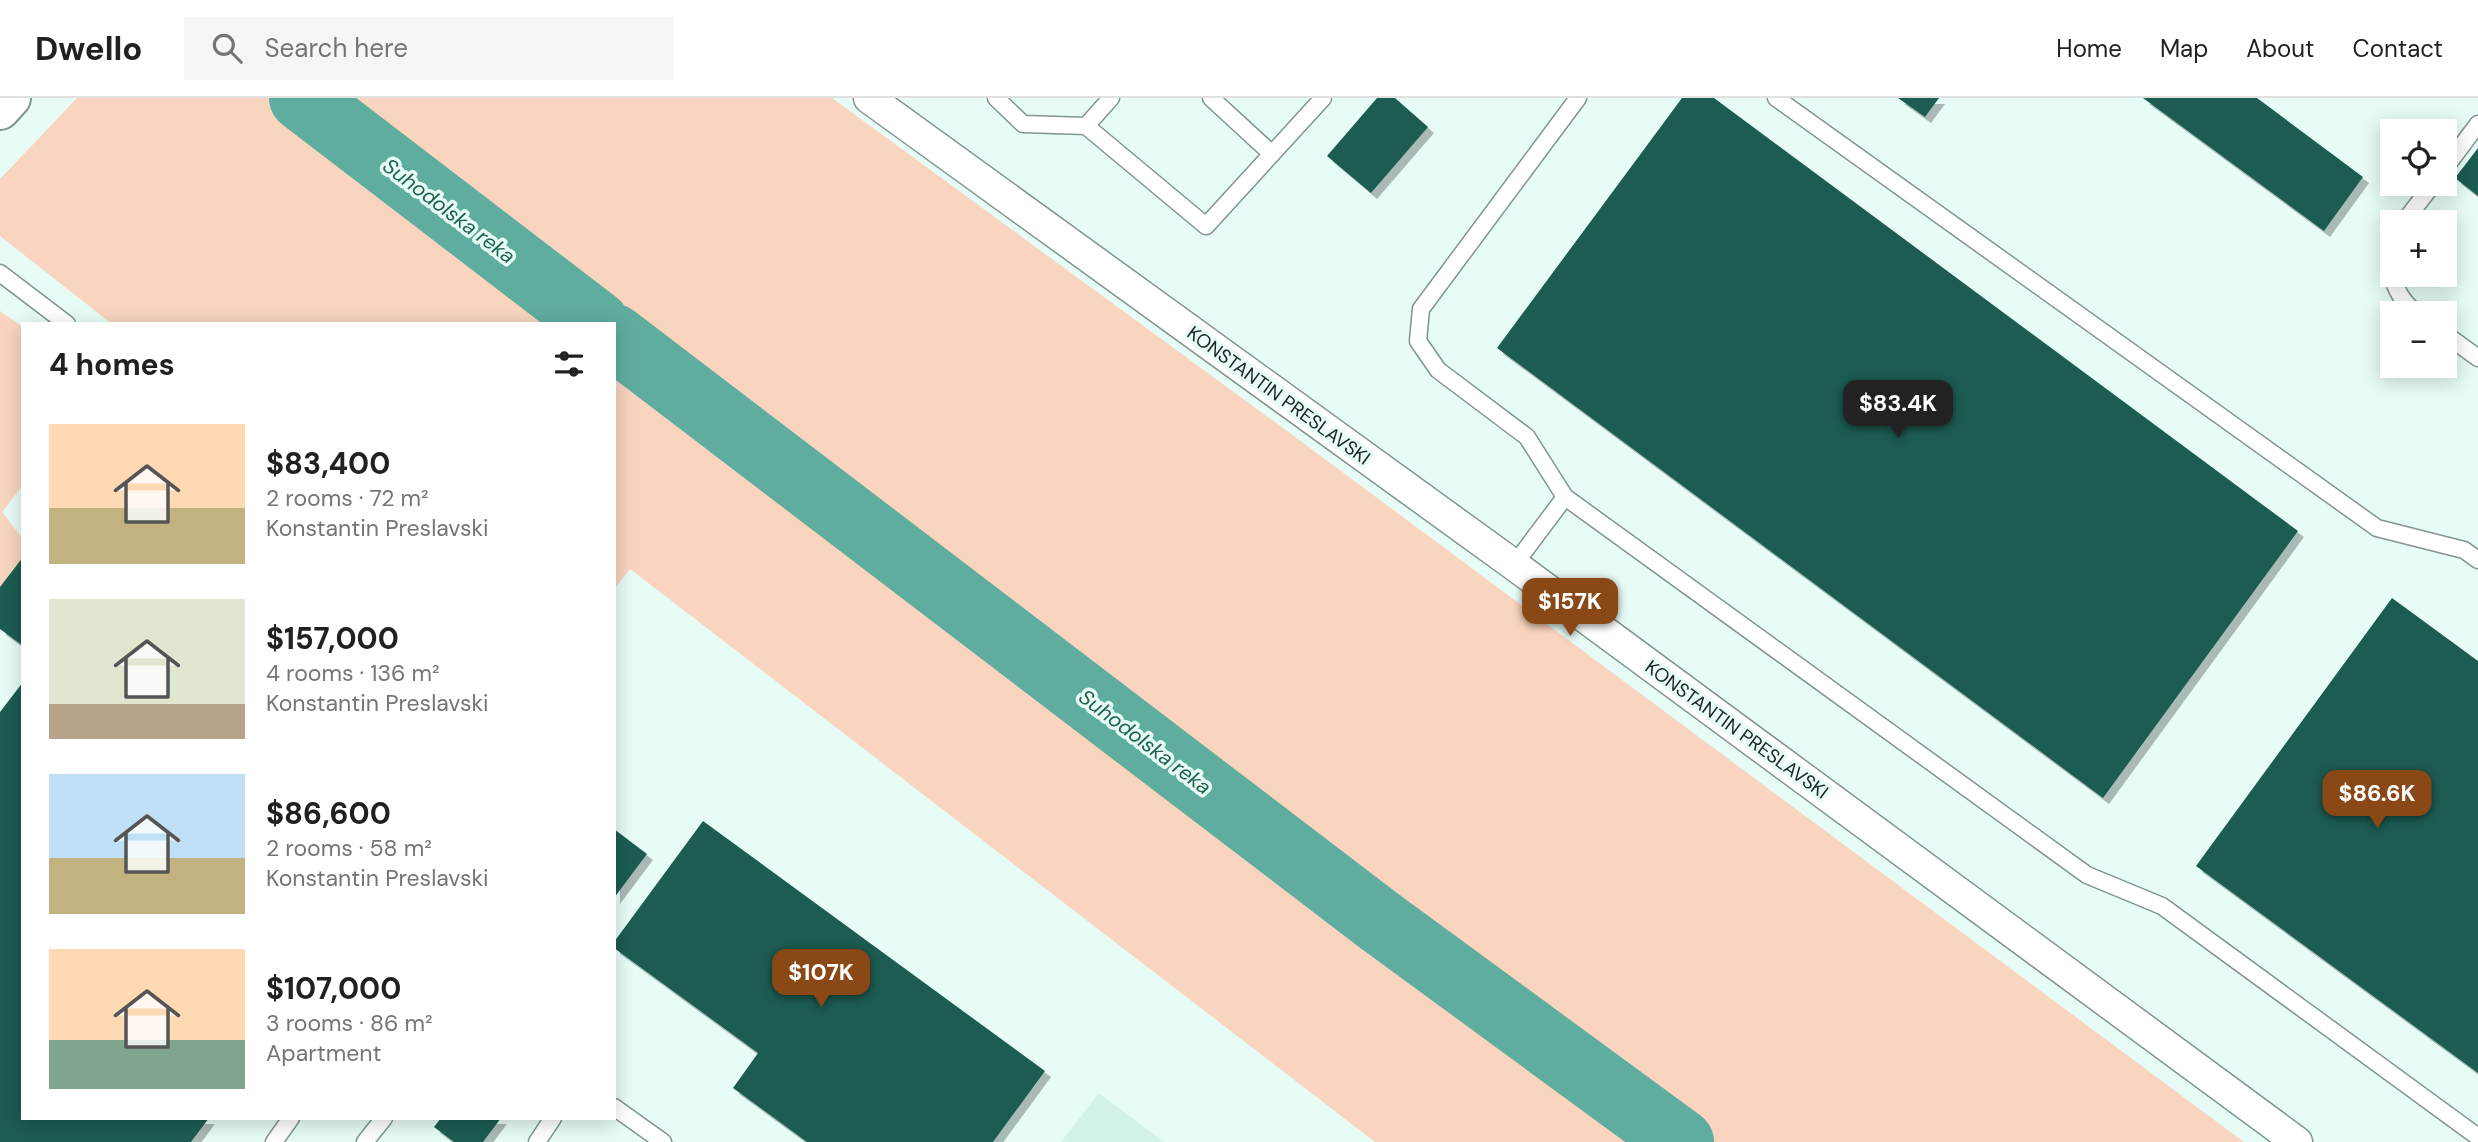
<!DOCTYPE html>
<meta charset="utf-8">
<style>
:root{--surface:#fff;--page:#f6f6f6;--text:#202124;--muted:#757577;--line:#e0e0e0;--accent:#8a4816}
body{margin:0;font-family:"DM Sans",sans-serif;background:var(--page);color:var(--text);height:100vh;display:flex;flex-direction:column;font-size:26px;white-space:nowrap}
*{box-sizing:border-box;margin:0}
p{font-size:23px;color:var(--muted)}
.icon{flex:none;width:38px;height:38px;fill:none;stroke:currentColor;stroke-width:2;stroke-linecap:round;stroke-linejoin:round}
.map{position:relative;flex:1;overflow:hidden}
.drawer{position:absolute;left:21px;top:224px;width:595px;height:798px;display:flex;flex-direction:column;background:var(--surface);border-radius:0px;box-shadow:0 4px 18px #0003}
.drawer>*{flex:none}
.tools{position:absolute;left:2380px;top:21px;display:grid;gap:14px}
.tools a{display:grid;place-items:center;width:77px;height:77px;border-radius:0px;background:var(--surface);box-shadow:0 4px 18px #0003;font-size:35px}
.price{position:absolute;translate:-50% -60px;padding:0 16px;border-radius:14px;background:var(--accent);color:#fff;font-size:23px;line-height:46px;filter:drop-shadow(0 2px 4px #0008)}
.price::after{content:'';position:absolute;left:50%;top:42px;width:21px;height:16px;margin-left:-10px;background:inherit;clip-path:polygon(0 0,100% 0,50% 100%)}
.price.selected{background:#222;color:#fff}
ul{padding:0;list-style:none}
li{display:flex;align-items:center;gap:21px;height:175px;padding:0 28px}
li span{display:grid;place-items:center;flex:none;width:196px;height:140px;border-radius:0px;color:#555}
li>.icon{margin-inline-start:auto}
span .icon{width:84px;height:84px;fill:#fffc;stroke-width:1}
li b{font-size:30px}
h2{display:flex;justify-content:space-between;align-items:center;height:84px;padding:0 28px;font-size:30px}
header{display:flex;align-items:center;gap:42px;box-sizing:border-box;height:98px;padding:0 35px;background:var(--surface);border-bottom:2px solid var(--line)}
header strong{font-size:33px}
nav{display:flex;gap:38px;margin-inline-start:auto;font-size:24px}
.search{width:490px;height:63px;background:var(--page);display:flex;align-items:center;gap:18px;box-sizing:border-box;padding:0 24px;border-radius:0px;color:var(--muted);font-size:26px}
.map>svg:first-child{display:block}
.built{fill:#d3f2eb}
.green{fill:#f9d4be}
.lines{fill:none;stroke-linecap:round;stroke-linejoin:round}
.river{stroke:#5fad9e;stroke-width:66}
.building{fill:#1e5c51;filter:url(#shadow)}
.service-casing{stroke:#819590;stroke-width:19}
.minor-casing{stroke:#819590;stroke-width:33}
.tertiary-casing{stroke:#819590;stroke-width:42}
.service{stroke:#fff;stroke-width:16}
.minor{stroke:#fff;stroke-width:30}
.tertiary{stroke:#fff;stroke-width:38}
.labels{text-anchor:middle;stroke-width:7;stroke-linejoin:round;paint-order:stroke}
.street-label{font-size:19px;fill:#202826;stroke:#e7fcf7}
.water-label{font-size:21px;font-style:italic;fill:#226156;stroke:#e7fcf7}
</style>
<header>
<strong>Dwello</strong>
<div class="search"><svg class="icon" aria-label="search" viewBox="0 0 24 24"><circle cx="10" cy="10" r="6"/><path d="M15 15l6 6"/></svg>Search here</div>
<nav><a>Home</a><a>Map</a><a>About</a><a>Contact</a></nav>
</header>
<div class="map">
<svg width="2478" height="1044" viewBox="0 0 2478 1044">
<defs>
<filter id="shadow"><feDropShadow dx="6" dy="6" stdDeviation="0" flood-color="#0004"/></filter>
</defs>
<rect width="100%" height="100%" fill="#e7fcf7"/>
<!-- built -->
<path class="built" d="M1099 995 1164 1044H1061Z"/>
<!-- green -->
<path class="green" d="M77 0H832L1283 330 2244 1044H1375L630 471 614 491V226H112L0 138V81Z
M0 213 23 229V387L2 414 23 441V459L0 489Z"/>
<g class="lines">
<!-- river -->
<path class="river" d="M302 0 597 226
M614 239 1378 822 1681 1044"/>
</g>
<!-- building -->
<path class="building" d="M1377 0H1395L1428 29 1371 95 1327 58Z
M1682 0H1714L2298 433 2103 700 1497 250Z
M1898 0H1939L1925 19Z
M2143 0H2257L2363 79 2324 133Z
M2478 50V98L2455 80Z
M23 459V548L0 531V489Z
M2392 500 2478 563V975L2196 768Z
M23 584V1020H209L191 1044H0V614Z
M703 723 1045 973 993 1044H807L733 990 758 955 614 850V844Z
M614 731 647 756 614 800Z
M441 1020H501L483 1044H454L434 1029Z"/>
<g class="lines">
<defs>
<path id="service" d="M996 0 1023 26 1086 28 1206 128 1323 0
M1211 0 1272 56
M1578 0 1421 211 1418 243 1438 272 1527 339 1565 399 2087 777 2162 808 2478 1039
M1776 0 2377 430 2464 452 2478 462
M1086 28 1111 0
M2445 70 2478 26
M2404 124 2433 86
M0 175 67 226
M2393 177C2394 191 2405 207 2417 215
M2445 236 2478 260
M1514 467 1565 399
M614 1009 663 1044
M274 1044 291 1020
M365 1044 384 1020
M537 1044 553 1020"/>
<path id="minor" d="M869 0 1514 467 2297 1044"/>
<path id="tertiary" d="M0 12 11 0"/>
</defs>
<!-- service casing -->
<use href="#service" class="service-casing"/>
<!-- minor casing -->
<use href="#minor" class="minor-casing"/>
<!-- tertiary casing -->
<use href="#tertiary" class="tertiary-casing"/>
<!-- service -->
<use href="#service" class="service"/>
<!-- minor -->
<use href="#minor" class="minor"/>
<!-- tertiary -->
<use href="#tertiary" class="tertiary"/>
</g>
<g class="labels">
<!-- street labels -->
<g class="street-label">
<text transform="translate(1279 297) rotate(36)" y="7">KONSTANTIN PRESLAVSKI</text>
<text transform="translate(1737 631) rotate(36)" y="7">KONSTANTIN PRESLAVSKI</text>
</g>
<!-- water labels -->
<g class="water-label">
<text transform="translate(449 113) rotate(37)" y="7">Suhodolska reka</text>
<text transform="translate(1145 644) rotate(37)" y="7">Suhodolska reka</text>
</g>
</g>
</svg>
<div class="tools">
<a><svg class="icon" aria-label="locate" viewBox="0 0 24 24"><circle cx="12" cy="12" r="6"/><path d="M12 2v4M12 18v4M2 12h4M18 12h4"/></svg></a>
<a>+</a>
<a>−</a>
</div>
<b class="price selected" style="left:1898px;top:342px">$83.4K</b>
<b class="price" style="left:1570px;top:540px">$157K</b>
<b class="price" style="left:2377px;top:732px">$86.6K</b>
<b class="price" style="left:821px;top:911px">$107K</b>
<section class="drawer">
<h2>4 homes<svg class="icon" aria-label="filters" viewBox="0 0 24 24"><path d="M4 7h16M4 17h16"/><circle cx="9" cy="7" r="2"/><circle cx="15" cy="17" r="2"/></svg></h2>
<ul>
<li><span style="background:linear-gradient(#ffd9b3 60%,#c2b280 0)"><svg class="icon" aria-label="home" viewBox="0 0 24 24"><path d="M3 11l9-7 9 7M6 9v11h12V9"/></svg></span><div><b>$83,400</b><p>2 rooms · 72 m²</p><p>Konstantin Preslavski</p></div></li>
<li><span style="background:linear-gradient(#dfe7d0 75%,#b9a48a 0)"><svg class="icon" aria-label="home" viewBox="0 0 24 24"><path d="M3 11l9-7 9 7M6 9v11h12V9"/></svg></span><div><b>$157,000</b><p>4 rooms · 136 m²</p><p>Konstantin Preslavski</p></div></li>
<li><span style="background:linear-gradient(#bfe0f5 60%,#c2b280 0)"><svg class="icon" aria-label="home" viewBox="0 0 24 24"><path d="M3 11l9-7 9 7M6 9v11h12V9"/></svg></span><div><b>$86,600</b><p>2 rooms · 58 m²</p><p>Konstantin Preslavski</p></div></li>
<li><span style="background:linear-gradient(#ffd9b3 65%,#7fa58c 0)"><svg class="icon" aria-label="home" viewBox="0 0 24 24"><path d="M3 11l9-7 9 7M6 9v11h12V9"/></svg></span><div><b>$107,000</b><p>3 rooms · 86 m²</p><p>Apartment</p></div></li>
</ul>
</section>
</div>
